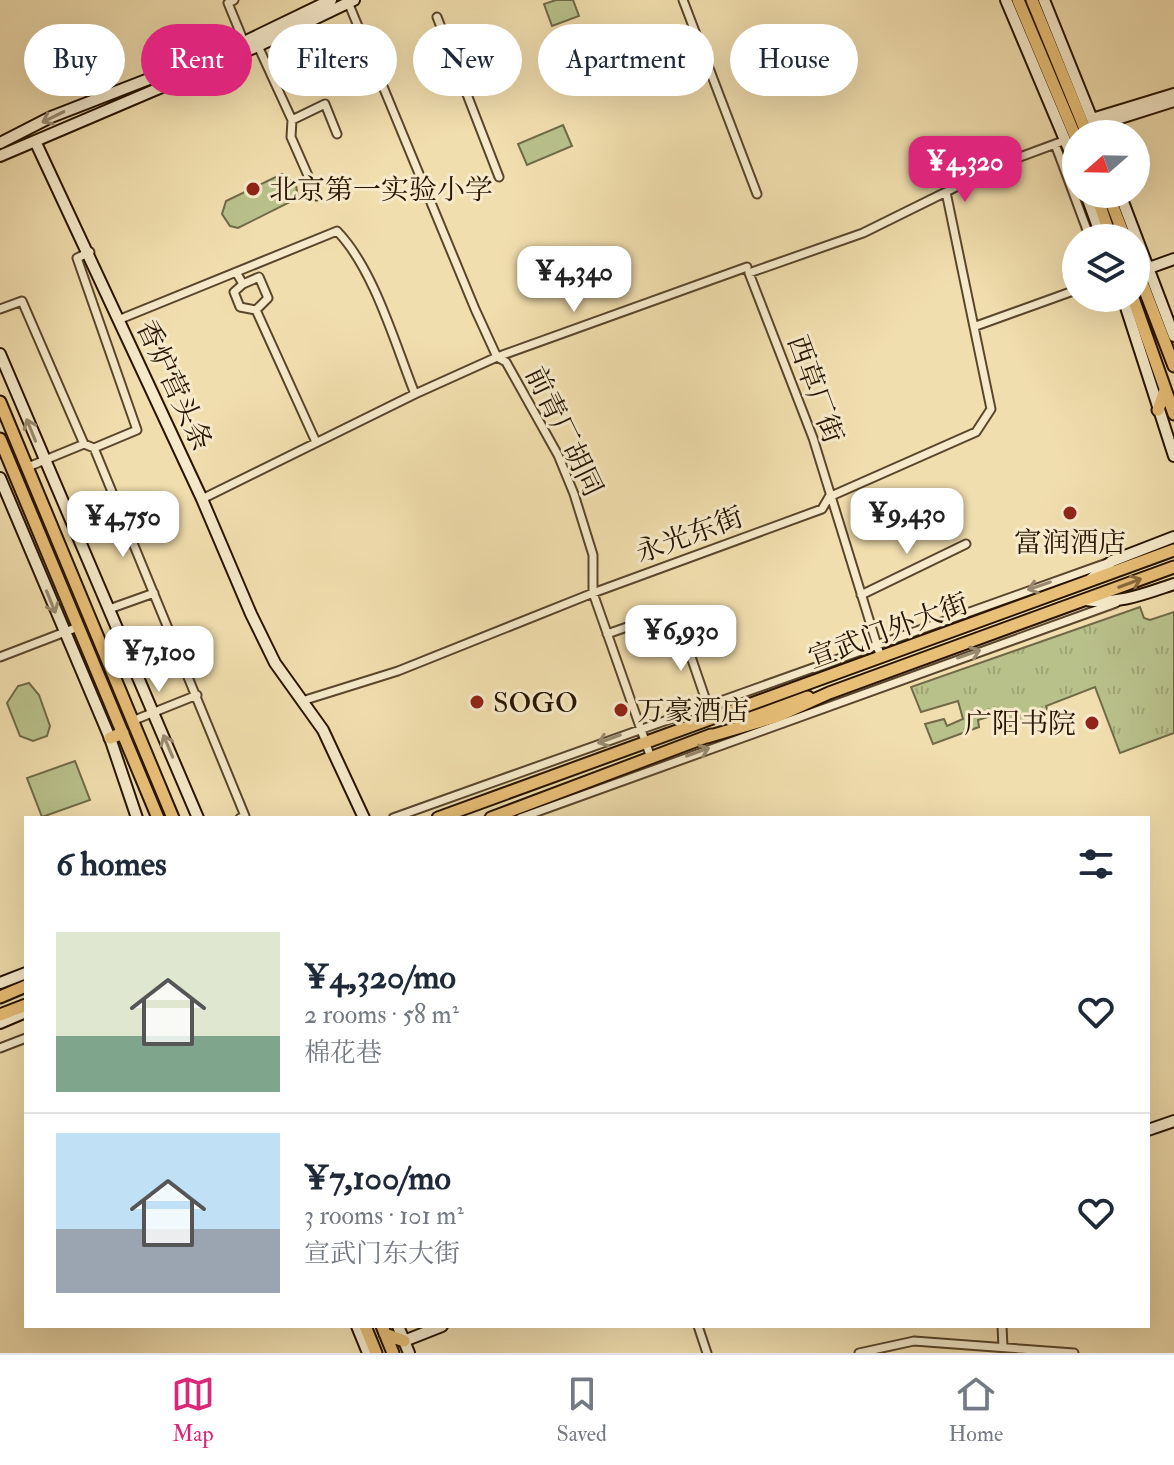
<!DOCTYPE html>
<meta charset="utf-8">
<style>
:root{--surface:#fff;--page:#f2f2f3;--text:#1f2937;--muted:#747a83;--line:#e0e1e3;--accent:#db2777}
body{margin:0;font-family:"IM FELL Double Pica","Noto Serif SC",serif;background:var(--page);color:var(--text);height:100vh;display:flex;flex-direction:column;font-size:30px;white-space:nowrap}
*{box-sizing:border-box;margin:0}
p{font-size:26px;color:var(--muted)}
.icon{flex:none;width:44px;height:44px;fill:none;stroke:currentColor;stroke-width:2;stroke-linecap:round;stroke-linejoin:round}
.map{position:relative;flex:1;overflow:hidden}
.sheet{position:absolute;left:24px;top:816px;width:1126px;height:512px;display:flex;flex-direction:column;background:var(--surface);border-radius:0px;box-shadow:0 8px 32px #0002}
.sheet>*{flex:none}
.guide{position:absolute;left:24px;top:24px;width:1126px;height:72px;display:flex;gap:16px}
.needle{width:52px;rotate:250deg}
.controls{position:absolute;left:1062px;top:120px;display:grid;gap:16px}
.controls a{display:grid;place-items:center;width:88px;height:88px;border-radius:50%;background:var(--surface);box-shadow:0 8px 32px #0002;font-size:40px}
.price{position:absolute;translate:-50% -68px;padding:0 18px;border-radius:16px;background:#fff;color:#222;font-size:26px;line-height:52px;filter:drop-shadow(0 2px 4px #0008)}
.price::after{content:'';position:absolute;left:50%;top:48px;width:24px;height:18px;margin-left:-12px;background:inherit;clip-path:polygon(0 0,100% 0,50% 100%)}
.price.on{background:var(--accent);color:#fff}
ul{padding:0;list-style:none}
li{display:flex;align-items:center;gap:24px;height:200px;padding:0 32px}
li+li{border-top:2px solid var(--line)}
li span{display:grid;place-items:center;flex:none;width:224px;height:160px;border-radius:0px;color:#555}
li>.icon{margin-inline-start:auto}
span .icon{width:96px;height:96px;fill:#fffc;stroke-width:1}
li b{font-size:34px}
h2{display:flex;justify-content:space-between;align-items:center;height:96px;padding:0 32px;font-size:34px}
.tag{padding:0 28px;border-radius:36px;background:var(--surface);box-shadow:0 8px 32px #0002;font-size:28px;line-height:72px}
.tag.on{background:var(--accent);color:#fff}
.menu{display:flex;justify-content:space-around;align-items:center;height:112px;border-top:2px solid var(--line);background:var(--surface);font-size:22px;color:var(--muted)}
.menu a{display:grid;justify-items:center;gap:4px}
.menu .on{color:var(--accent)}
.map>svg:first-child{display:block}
.green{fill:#b9c18b;stroke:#706a46;stroke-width:2}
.park{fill:url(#park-tufts);stroke:#706a46;stroke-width:2}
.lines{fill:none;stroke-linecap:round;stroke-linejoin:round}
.street-casing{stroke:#5a462c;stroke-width:11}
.secondary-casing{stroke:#281400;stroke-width:14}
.primary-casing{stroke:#281400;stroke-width:15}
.street{stroke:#f6eaca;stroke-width:7}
.secondary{stroke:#f6eaca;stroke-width:10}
.primary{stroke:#e8bf77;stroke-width:11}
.oneway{stroke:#998a6f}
.oneway2{stroke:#886a3c}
.poi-dot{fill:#8f2418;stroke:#f6eaca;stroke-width:3}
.labels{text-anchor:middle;stroke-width:6;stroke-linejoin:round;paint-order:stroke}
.poi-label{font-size:28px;fill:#281400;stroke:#f6eaca;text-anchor:start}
.street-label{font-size:28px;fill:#281400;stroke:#f6eaca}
</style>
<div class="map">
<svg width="1174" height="1353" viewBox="0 0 1174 1353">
<defs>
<pattern id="park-tufts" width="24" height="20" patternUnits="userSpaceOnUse" patternTransform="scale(2)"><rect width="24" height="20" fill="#b9c18b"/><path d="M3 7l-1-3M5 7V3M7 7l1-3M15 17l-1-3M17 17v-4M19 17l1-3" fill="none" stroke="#9fa576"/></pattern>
</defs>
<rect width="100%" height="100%" fill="#f1deae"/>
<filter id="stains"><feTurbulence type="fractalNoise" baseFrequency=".0025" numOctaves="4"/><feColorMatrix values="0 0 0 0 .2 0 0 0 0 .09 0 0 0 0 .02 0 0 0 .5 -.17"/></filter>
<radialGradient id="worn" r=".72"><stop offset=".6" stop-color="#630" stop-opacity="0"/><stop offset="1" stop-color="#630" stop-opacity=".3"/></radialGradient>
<!-- green -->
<path class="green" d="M556 0H573L579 16 552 26 544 4Z
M563 125 572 146 527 165 518 144Z
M282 174 296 185 298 198 238 228 230 226 222 214 226 201Z
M29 683 39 695 50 726 47 736 33 741 20 736 7 703 18 686Z
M75 761 90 800 42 817 27 778Z"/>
<!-- park -->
<path class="park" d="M1140 607 1144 618 1150 620 1174 612V733L1120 753 1095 687 1046 706 1054 728 1032 722 1009 726 1004 712 978 720 979 727 933 744 925 724 944 719 947 726 963 719 958 701 921 712 911 687Z"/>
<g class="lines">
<defs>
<path id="street" d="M234 0 228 3 244 42
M683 0 757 194
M348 2 475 309 497 357 506 362 558 455 574 494 593 555V593L651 758
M437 17 499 177
M258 46 292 120
M1055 144 1090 238
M317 196 291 137 292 120 325 104 337 134
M90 252 77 258 137 430 94 448
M236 272 243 284 234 292 240 307 256 310 316 442
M243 284 259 277 268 298 256 310
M0 309 22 301 84 444 94 448 245 816 240 818
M118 320 337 231C374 269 395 344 415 394L202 499
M976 326 1076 290
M415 394 497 357 747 267
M28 467 84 444
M861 595 966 544
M112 608 154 593
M607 634 670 612 677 616 712 718
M0 657 78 627
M881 658 813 438 749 273 863 233 946 192
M302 701 398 671 593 593 822 509 829 497 976 432 991 409 946 192 1001 164 1066 140
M132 721 197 695
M393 818 1107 563
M520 818 1116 603
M0 1048 26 1038
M698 1326 707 1353
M1002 1326 1003 1347
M859 1353 914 1341 1074 1353"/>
<path id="secondary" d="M1006 0 1076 166
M1044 0 1098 134
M1092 119 1174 94
M1095 126 1174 101
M35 141 202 499 251 614 275 663 323 730 364 818
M0 143 51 117 244 42 331 0
M0 156 258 46 354 0
M1086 194 1102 238
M1120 194 1174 336
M1149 268 1174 259
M1123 298 1174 456
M0 354 198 818
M0 478 110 738 137 818
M1091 579 1112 561 1174 537
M1086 600C1118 605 1144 594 1174 584
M0 983 26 973
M0 1023 26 1012
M1148 1130 1174 1121
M357 1326 368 1353
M398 1326 409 1353
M404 1341 442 1326"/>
<path id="primary" d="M1018 0 1076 138
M1032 0 1087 134
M1096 194 1111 238
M1108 194 1125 238
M1136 267 1174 366
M1133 298 1174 414
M0 402 173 818
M1158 410 1165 390
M0 439 158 818
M745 720 808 697
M707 737 778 716 829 693 1174 567
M110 738 123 733
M438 818 1174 550
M491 818 711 735
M0 997 26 986
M0 1015 26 1005
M365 1326 376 1353
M382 1326 393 1353
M385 1334 404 1341"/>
</defs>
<!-- street casing -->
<use href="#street" class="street-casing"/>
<!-- secondary casing -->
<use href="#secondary" class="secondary-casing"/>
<!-- primary casing -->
<use href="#primary" class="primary-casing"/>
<!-- street -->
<use href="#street" class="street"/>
<!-- secondary -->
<use href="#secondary" class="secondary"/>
<!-- primary -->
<use href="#primary" class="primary"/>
</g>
<!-- one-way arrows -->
<defs><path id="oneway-shaft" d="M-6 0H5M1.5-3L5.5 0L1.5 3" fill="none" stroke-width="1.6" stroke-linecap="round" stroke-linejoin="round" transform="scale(2)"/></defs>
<g class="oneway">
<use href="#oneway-shaft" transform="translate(53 117) rotate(154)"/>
<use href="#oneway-shaft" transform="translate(31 430) rotate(-112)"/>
<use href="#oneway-shaft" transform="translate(1039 586) rotate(161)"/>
<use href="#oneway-shaft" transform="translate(51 602) rotate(68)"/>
<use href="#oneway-shaft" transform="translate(969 654) rotate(-19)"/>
<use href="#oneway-shaft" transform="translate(609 739) rotate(160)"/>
<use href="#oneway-shaft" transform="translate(168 746) rotate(-113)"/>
<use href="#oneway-shaft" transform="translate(698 752) rotate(-20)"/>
</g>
<use class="oneway2" href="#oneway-shaft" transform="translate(1130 583) rotate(-21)"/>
<!-- markers -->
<g class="poi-dot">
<circle cx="253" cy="189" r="8"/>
<circle cx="1070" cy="513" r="8"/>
<circle cx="477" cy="702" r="8"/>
<circle cx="621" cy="710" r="8"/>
<circle cx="1092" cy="723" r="8"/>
</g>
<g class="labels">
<!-- poi labels -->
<g class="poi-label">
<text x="269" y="199">北京第一实验小学</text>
<text x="1070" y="552" text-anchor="middle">富润酒店</text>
<text x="493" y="712">SOGO</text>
<text x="637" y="720">万豪酒店</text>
<text x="1076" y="733" text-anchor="end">广阳书院</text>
</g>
<!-- street labels -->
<g class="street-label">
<text transform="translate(175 385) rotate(65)" y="10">香炉营头条</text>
<text transform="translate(816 389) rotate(70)" y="10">西草厂街</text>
<text transform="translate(565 431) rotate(64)" y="10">前青厂胡同</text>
<text transform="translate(689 534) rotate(-20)" y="10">永光东街</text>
<text transform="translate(888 630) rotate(-20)" y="10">宣武门外大街</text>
</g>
</g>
<rect width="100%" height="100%" filter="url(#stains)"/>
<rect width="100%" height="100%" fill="url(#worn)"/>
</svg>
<div class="controls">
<a><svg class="needle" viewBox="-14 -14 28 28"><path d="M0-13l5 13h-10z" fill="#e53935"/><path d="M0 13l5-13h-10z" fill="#747a83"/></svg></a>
<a><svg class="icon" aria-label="layers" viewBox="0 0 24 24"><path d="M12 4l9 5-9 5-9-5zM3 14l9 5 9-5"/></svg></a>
</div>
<b class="price on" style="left:965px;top:204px">¥4,320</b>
<b class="price" style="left:574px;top:314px">¥4,340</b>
<b class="price" style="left:907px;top:556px">¥9,430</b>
<b class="price" style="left:123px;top:559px">¥4,750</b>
<b class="price" style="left:681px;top:673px">¥6,930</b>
<b class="price" style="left:159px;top:694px">¥7,100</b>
<div class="guide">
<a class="tag">Buy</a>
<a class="tag on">Rent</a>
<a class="tag">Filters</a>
<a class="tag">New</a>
<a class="tag">Apartment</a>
<a class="tag">House</a>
</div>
<section class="sheet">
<h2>6 homes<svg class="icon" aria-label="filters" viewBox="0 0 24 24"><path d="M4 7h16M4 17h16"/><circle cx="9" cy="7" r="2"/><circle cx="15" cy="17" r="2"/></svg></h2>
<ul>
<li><span style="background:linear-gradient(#dfe7d0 65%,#7fa58c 0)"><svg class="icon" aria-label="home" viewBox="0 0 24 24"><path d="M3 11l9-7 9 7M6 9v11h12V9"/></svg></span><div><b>¥4,320/mo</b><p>2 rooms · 58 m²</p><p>棉花巷</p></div><svg class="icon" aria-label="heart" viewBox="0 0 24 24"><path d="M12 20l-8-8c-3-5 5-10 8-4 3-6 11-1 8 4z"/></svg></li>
<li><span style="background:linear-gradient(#bfe0f5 60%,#9aa5b1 0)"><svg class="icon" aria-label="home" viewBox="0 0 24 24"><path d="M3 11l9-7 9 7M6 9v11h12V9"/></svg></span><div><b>¥7,100/mo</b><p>3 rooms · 101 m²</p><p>宣武门东大街</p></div><svg class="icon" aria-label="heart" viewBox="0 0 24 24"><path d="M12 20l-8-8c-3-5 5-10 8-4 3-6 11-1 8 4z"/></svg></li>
</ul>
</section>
</div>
<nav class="menu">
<a class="on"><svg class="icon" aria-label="map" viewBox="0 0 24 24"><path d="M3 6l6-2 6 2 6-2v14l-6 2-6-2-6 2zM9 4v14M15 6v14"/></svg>Map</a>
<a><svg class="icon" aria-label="saved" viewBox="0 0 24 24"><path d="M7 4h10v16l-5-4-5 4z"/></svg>Saved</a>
<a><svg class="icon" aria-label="home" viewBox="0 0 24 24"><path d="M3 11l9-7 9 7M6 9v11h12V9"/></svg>Home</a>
</nav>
